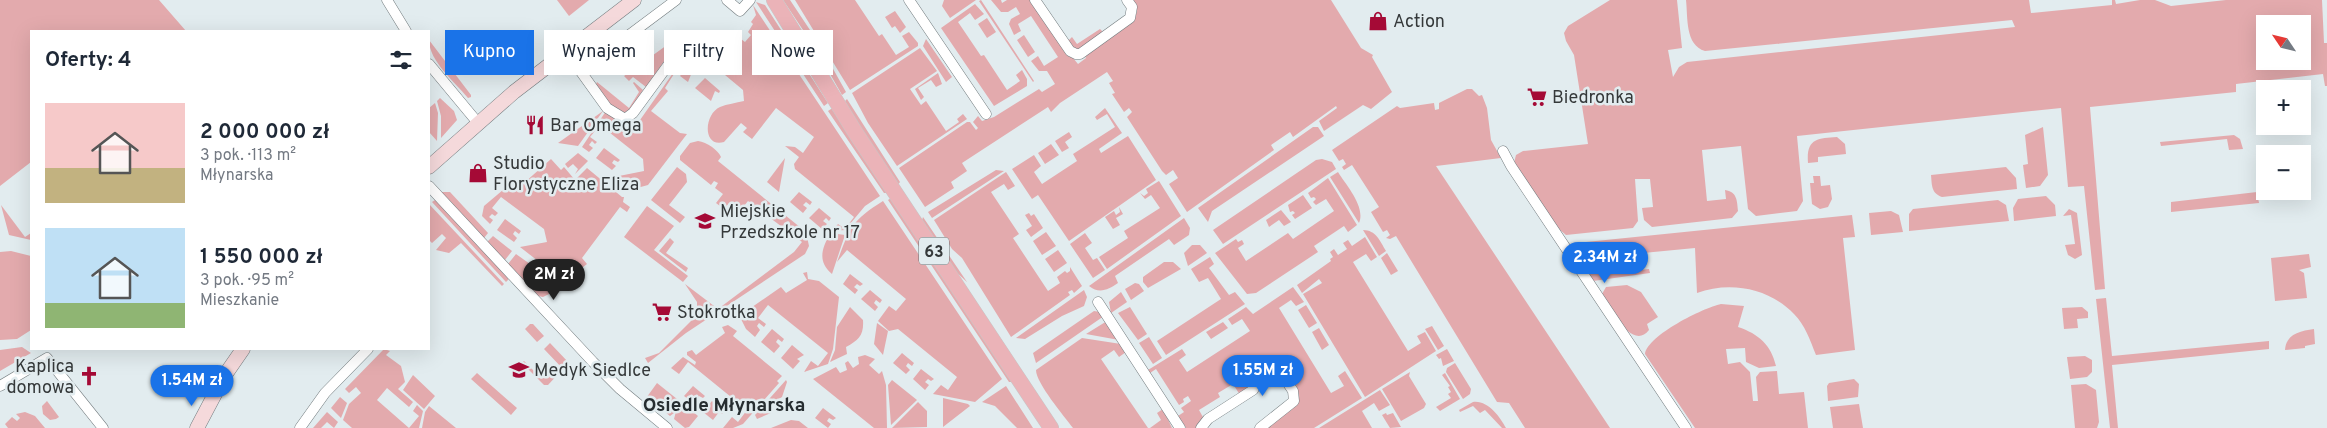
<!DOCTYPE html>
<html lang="pl">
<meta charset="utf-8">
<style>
:root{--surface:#fff;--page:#f6f6f7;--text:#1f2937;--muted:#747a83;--accent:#1a73e8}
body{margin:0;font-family:Overpass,sans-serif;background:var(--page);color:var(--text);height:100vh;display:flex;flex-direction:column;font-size:19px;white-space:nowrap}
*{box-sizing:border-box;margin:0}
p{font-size:16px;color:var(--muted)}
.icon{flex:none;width:28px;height:28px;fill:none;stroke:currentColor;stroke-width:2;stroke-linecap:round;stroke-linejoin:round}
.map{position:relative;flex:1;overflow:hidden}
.sheet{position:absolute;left:30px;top:30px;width:400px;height:320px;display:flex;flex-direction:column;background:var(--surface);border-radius:0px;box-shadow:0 5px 20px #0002}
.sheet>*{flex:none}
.top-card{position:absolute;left:445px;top:30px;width:475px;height:45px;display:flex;gap:10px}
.needle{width:32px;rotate:305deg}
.buttons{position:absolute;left:2256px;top:15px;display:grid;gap:10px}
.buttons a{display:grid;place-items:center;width:55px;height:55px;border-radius:0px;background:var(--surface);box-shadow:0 5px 20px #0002;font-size:25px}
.price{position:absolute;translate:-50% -42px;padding:0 11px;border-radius:18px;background:var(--accent);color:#fff;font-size:16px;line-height:32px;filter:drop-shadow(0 1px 2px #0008)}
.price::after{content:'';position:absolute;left:50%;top:30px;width:15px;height:11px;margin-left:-8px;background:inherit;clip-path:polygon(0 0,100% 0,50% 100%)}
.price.selected{background:#222;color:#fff}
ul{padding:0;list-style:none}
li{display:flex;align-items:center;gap:15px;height:125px;padding:0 15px}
li span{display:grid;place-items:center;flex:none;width:140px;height:100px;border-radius:0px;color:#555}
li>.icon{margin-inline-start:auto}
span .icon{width:60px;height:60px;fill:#fffc;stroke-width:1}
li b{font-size:21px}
h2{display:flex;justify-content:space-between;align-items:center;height:60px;padding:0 15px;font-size:21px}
.tag{padding:0 18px;border-radius:0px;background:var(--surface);box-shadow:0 5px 20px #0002;font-size:18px;line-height:45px}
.tag.selected{background:var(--accent);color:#fff}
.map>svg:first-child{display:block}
.green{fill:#e3aaad;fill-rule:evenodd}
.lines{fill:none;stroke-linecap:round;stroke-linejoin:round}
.minor-casing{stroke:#727b7e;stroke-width:11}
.secondary-casing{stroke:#727b7e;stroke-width:15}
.primary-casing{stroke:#c6c8c8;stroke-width:16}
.minor{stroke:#fff;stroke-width:10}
.secondary{stroke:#f5d9db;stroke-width:14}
.primary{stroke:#ebb3b8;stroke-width:15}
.labels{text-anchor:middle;stroke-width:5;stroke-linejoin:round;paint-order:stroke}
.shield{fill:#e2ecef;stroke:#696f70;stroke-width:1}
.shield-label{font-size:16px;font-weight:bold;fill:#35393a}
.poi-label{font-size:18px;fill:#35393a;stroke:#e2ecef;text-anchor:start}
.neighbourhood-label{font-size:19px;font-weight:bold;fill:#262d30;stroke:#e2ecef}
</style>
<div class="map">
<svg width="2327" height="428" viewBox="0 0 2327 428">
<rect width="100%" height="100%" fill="#e2ecef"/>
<!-- green -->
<path class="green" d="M0 0H159L186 31H31V162L0 186Z
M557 0H589L569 16Z
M783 0H790L818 42 846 92 842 95 817 51Z
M795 0H855L879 36 882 34 896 55 909 47 902 36 909 32 918 43V46L850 90Z
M944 0H976L950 18 942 6Z
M981 0 1034 81 1033 82 979 1Z
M991 0H1001L1002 3 1007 0H1031L1068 56 1073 58 1078 64 1086 58 1084 54 1134 20 1137 11 1130 0H1331L1361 48 1373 55 1372 57 1392 92 1371 109 1363 105 1324 131 1319 121 1337 108 1336 106 1293 137 1290 132 1271 145 1274 150 1187 212 1169 184 1178 178 1173 170 1166 175 1162 171 1127 117 1132 112 1129 108 1124 112 1112 94 1115 93 1109 83 1113 81 1107 72 1060 103 1051 112 1048 107 962 163 967 171 951 182 954 188 925 207 899 168 967 122H970L976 130 978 128 973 122 978 116 982 121 994 117 1039 89 1042 92 1055 84 1047 71H1039L1031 61 1038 56 1044 66 1058 57 1031 16 1018 24 1021 31 1014 35 1009 24 1011 19 1020 14 1016 7 1008 12H1001Z
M1610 0H1677L1682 48 1668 50 1673 77 1679 67 1687 62 2015 27 2012 20 1705 51C1685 45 1688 18 1686 0H2029L2031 13 2112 5V0H2115L2116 4 2140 0H2155L2171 6 2226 0H2322L2324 43H2327V86H2325L2323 74 2236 84V92L2090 107 2105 289 2095 290 2084 186 2068 187 2061 108 1797 136 1803 201 1797 211 1756 216 1748 209 1741 146 1702 150 1707 201 1726 199 1725 190C1737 192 1737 200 1738 211L1732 218 1652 227 1644 220 1642 208 1653 207 1650 179H1635L1638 221 1633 228 1566 235 1559 229 1514 163 1516 155 1523 151 1588 144 1574 55 1566 41 1564 33 1568 26ZM2265 24H2302V61H2265Z
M756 2 765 5 828 103 824 106Z
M975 4 984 14 975 20 970 13 958 22 981 56 984 55 1007 90 1020 81 1016 75 1022 70 1027 79V86L994 106 941 28Z
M753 5 880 196 865 206 845 230 832 231 838 224 845 229 854 217 795 169 794 164 799 157 785 146 795 147 803 153 814 137 776 108 752 139 743 132 747 128 741 123 724 142C702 148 704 114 720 107 727 104 736 103 744 101L743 90 701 55 691 67 698 73 696 75 692 72 688 82 680 76 687 67 681 63 665 88 668 91 651 111 680 133 687 134 648 185 637 188 619 176 644 171 643 159 600 125 590 137 597 142 595 144 592 141 589 145 593 148 589 152 582 147 606 111 633 130 699 36H703L714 45 721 36H724L736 45 741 39 745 42 751 35 748 32 753 24 751 22 756 15Z
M895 11 906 27 900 33 895 26 892 28 885 17Z
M987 18 996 32 987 38 978 24Z
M1100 29 1104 33 1076 51 1068 41 1072 37 1077 44Z
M685 32V37L665 60 646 87 633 77 629 81 624 76 631 71Z
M1024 35 1035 52 1028 57 1017 40Z
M926 39 952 77 946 82 923 46Z
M429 40 471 95V97L468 98C455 82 429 61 429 40Z
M920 48 937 71 910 89 921 105 926 101 946 131 959 122 957 119 963 114 967 119 897 166 868 123 852 93Z
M938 73 942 84 936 87 931 80 918 88 924 97 921 100 915 89Z
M705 78 720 91 719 93 715 91 711 101 695 88Z
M597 82 629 108 639 92 633 83 634 82 643 90 629 111 624 113 610 106 595 86Z
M1467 89H1472L1479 96 1482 95 1487 108 1491 140 1501 158 1436 166 1610 428H1525L1509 403 1497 402 1396 236 1390 239 1386 238 1390 235 1387 230 1383 232 1371 212 1379 207 1352 165 1344 170 1342 167 1346 164 1343 159 1339 161 1332 150 1397 106 1400 108 1434 103 1435 110 1439 109V103Z
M440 98 454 111 457 120 441 138V116L437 101Z
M847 99 900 182 897 186 864 135 845 101Z
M435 103 438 113 437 141 429 132V108Z
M1105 108 1122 133 1099 149 1101 153 1128 136 1156 180 1069 241 1038 195 1032 199 1012 169 1034 155 1041 166 1034 172 1042 184 1077 161 1073 154 1115 127 1107 114 1097 120 1095 117Z
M831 109H832L887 193H884L828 111Z
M603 111 578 146 558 143Z
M1313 127H1318L1324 136 1212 211 1208 222 1198 208Z
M2043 127 2048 175 2040 186 2026 188 2023 165 2028 164 2025 135Z
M1069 132 1072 137 1065 142 1069 148 1062 152 1055 141Z
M2234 135 2240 139 2243 149 2229 150 2227 139 2161 146 2160 142Z
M1837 137 1845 144 1846 154 1818 157V162L1808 163C1806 139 1817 138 1837 137Z
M698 141C707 142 718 150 721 157L718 161 806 232 809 246 805 254 686 333 648 363 645 358 659 353 697 315V302L685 284 718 309 794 252 802 242 748 201 740 211 729 203 724 209 716 203 723 194 715 188 718 183 714 181 711 185 680 160V156L690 143Z
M1051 144 1059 155 1045 164 1038 153Z
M604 148 620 160 618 162 614 160 612 163 616 166 612 170 596 158Z
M578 153 588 161 575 174 578 169 573 164 568 168 565 164Z
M785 158 779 192 767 182Z
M551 159 561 170 564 167 575 180 587 168 622 197H624L623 202 630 207 627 212 620 207 582 258 587 264 561 284 556 282 538 261 520 247 547 242 544 229 501 197 492 208 498 213 495 216 492 214 489 217 493 220 490 224 482 216 484 206 516 179 524 183Z
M1322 159 1332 162 1336 169 1223 244 1213 230 1316 160Z
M677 167 686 174 687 182 669 205 685 217 680 223 651 200Z
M2006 167 2016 178 2017 189 1942 197C1931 193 1932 185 1931 175Z
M996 170 1004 171 932 218 928 212Z
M1006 172 1015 186 1008 190 1004 184 991 192 1019 234 1013 238 1048 291 1060 283 1057 277 1065 271 1067 273 1070 271V267L1082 286 1074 293 1072 290 1068 292 1070 295 1011 337 962 258 952 249 934 220Z
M1338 172C1346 185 1366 207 1359 223L1330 177Z
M1813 176H1820L1821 186 1830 185 1832 199 1828 207 1820 209 1812 204 1810 183H1814Z
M1328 178 1357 225 1348 232 1344 226 1314 246 1318 252 1256 293 1247 294 1215 253 1236 239 1238 242 1242 240 1244 244 1238 248 1246 261 1288 233 1293 239 1334 211 1326 199 1316 205 1313 202 1316 199 1314 197 1311 198 1308 193Z
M1159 181 1181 216 1107 269 1099 257 1128 238 1124 231 1160 208 1151 195 1145 199 1140 193 1144 196 1148 193 1146 189Z
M440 192H450L488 233 484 238Z
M799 192 812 202 810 205 806 202 803 205 807 208 803 213 790 202Z
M2257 192 2259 203 2171 212V202Z
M1303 195 1312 208 1295 219 1292 215 1295 213 1293 211 1290 212 1288 205Z
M2046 196 2055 205 2056 216 2014 221 2013 208 2018 199Z
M891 198 1012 382H1009L888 200Z
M435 200 508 278V280L506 282 432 202Z
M1998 200 2006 205 2009 221 1909 231V214L1913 209Z
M883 201 1002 379 975 402 933 394 941 385 948 390 957 377 898 329 889 331 878 321 889 306 896 311 906 299 847 250 837 262C850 228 851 221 883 201Z
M429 204 504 284 502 286 461 243 449 253 436 250 446 238 442 234 432 243 429 240Z
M1 205 25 237 31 233V240L9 235Z
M647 206 674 226 654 250 688 276 683 282 624 237Z
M1119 207 1123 214 1116 218 1120 225 1113 229 1105 217 1114 211 1116 215 1120 212Z
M819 208 831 218 829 221 826 218 823 221 827 224 822 229 809 218Z
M2069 209 2077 213 2082 255 2075 259 2068 255 2065 245 2075 244 2071 215 2063 216Z
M1281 210 1291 222 1284 226 1279 220 1269 227 1266 220Z
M1891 211 1899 215 1903 232 1871 235 1869 213Z
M1029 213 1031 216 1034 214 1043 228 1031 237 1026 230 1032 226 1025 215Z
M1852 215 1855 237 1843 238 1855 350 1816 355C1810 340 1805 325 1794 314 1769 288 1730 281 1697 293L1695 248 1612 256 1614 273 1649 269 1650 273 1593 281 1577 256 1579 248 1586 242Z
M923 217 967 282 956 272 922 220Z
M1184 218 1190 228 1189 235 1174 245 1169 239 1115 276 1118 283C1108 290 1099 294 1089 286Z
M505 219 521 231 519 234 515 231 513 234 517 238 514 242 497 230Z
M1363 230C1376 230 1380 241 1386 251L1379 256Z
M1046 232 1056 246 1042 255 1033 241Z
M830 233 845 235 832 274C817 261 822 249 830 233Z
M1085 233 1092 243 1085 248 1093 260 1097 258 1105 270 1093 278 1070 244Z
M493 236 512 251 505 260 487 242Z
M1365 237 1377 257 1371 261 1366 254 1353 262 1408 351 1421 343 1417 336 1425 332 1436 351 1365 397 1303 294 1322 283 1319 279 1302 293 1297 285 1331 261 1330 259 1333 257 1330 252 1334 249 1338 255 1347 249 1343 243 1348 240 1352 246Z
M670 238 674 242 666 253 688 268 686 272 659 251Z
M1192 245H1200L1207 253 1188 266 1184 253Z
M1058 250 1067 263 1054 272 1045 259Z
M11 251 31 256V330L17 339 0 340V252Z
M1387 253 1398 271 1391 275 1381 258Z
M516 254C528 263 551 276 551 293L543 297 538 296 508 264Z
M2309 254 2311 267 2299 270 2304 273 2307 298 2275 301 2271 258Z
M1210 257 1214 264 1209 268 1229 295 1235 292 1245 304 1166 355 1157 341 1221 299 1208 278 1199 282 1191 269Z
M1164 262H1173L1181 269 1148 288 1143 282V277Z
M807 272 808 279 819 281 839 297 833 349 828 364 804 372 811 361 818 366 828 353 768 305 758 318 766 324 764 327 759 323 757 326 760 330 755 337 746 329 741 319 742 314 781 287 786 293 807 280 803 273Z
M850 274 863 284 860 286 857 284 854 287 858 290 855 294 843 284Z
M1135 283 1139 284 1144 291 1131 300 1125 289Z
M1627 285 1641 292 1658 317 1647 324 1649 330C1632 352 1610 307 1602 294L1606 287Z
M1293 287 1304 302 1296 306 1291 300 1279 308 1331 393 1344 386 1338 376 1345 371 1362 398 1314 428H1266L1298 400C1300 383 1288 368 1272 365L1252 379 1247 390 1240 395 1233 384 1218 393 1220 397 1199 410 1204 419 1196 428H1186L1178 416 1184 412 1181 408 1191 401 1188 396 1183 399 1184 402 1179 405 1156 369 1150 373 1148 370 1182 349 1186 355 1179 360 1187 372 1250 331 1242 319 1232 325 1228 319 1246 307 1253 314Z
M870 290 882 300 880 303 876 300 874 303 878 307 875 311 861 299Z
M1084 290 1087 297 1084 306 1062 316 1025 339 1016 338Z
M1121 292 1127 302 1111 313 1109 302Z
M2106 298 2112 356 2269 341V349L2112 365 2118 428H2110L2096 299Z
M1721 304 1744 306 1738 327C1759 334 1771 345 1776 366L1759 368 1746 362 1745 348 1726 349 1728 364 1740 362 1750 372 1753 401H1758L1756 377 1760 372 1777 371 1779 394 1804 392 1808 428H1695L1645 354C1648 335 1703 308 1721 304Z
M1306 305 1317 323 1309 328 1298 310Z
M850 307 863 320C864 335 859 340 846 347L847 354 830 362 835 350 837 327Z
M1130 307 1147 334 1138 340 1118 313Z
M2082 307 2088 312V318L2077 319 2078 328 2064 329 2062 308Z
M1094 311 1100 312 1104 316 1036 363 1033 353Z
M1107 321 1119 340 1086 334Z
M1223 322 1228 328 1211 339 1206 332Z
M877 323 888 331 883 355 874 344Z
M530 324H533L544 336 537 342 525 329Z
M728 325 737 331 733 336 782 376 777 381 779 383 743 424 733 428H723L732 417 738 422 747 410 688 362 679 374 671 368 683 357 695 365 696 362 687 355V352L692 350 696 355 725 333 722 327Z
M1432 326 1444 346 1438 350 1425 329Z
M1319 328 1329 345 1322 350 1312 332Z
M772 329 784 339 782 342 778 339 776 342 780 346 774 353 761 342Z
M2314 329 2315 344 2305 346V348L2285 350C2286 334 2300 331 2314 329Z
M1149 337 1162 358 1153 364 1139 343Z
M1082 338 1121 344 1126 352 1119 357 1114 350 1101 359 1148 428H1073C1064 416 1036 383 1036 370Z
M550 343 569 363 563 369 544 349Z
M792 345 804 355 797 359 800 361 793 369 781 358Z
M22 347 31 353 0 371V350Z
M384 349 390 351 386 355 401 366 405 382 398 389 413 402 409 407 387 388 377 400 409 428 419 416 413 411 417 405 423 411 419 428H352L343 420 349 404 361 393 356 387 349 393 345 389Z
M1447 349 1454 361 1443 366 1441 358 1439 359 1436 355Z
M902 353 914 363 912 366 908 363 906 366 910 370 906 374 893 363Z
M865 355 875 359 869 365 879 374 882 371 886 385 887 428H874L813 379 836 367 840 373 847 370 845 363 848 361 853 368 859 364 858 357Z
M2085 356 2092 360V372L2087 377 2070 379 2067 357Z
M524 361 541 378 555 365 561 371 548 385H544L522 363Z
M1455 363 1471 389 1470 394 1463 399 1446 372 1447 368Z
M921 369 934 379 931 381 928 379 925 382 929 385 925 390 913 379Z
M1410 372 1409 376 1426 404 1424 408 1401 421 1382 389Z
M477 373 517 408 511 415 471 379Z
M1445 373 1460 399 1440 411 1436 407 1451 398 1448 394 1451 392 1448 387 1450 386 1442 375Z
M413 375 435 396 424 409 403 390Z
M1854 379 1859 384 1858 397 1828 401 1827 386 1829 383Z
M786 380 787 382 782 397 767 406 773 412 757 419 755 415Z
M892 380 917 400 891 425 888 385Z
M657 383 677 399 674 413 670 416 649 399 644 401Z
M2086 384 2096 390 2099 422 2097 428H2075L2071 385Z
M693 386 705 396 703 398 699 396 696 405 684 396Z
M1006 386 1033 428H1017L995 406 982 402Z
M1380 390 1390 405 1379 411 1374 403 1362 411 1372 428H1319Z
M340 397 347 403 341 418 331 408Z
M943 398 968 404 970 406 943 427Z
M679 400 698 416 689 427 685 428 674 419Z
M47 401 59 417 56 419 50 420 43 414 42 406Z
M712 401 724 411 722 414 719 412 713 420 703 412Z
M918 402 927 411V427L892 428Z
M1473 402C1488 400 1500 417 1506 428H1502L1485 410 1480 413 1473 406 1460 412 1459 410Z
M1859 404 1863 428H1833L1830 407Z
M429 406 456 428H422L425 412Z
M823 408 836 418 833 420 829 418 827 421 831 424 828 428 815 418Z
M1163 409 1172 428H1150L1161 420 1157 413Z
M25 412 35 416 45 428H8L5 424 12 417 17 421 20 418 16 414Z
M327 412 338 422 334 428 327 422 321 428H313Z
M1386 413 1387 415 1393 413 1401 427 1390 428 1382 415Z
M791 420 799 421 808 428H771Z"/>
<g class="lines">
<defs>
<path id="minor" d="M387 0 406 31
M727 0 740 11 750 0
M909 0 986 114
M1035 0 1070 51 1076 54H1080L1130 18 1132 7 1127 0
M566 51 607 108 625 119 633 113 688 38
M429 64 478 123
M581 71 676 0
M1503 151 1511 166 1686 428
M429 186 593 362 620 389 667 428
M1098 302 1180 428
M0 386 47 358 103 428
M300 428 325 393 368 349
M1201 428 1208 419 1253 390 1258 381 1274 369 1279 370 1293 391 1294 401 1260 428"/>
<path id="secondary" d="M429 167 514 92 634 0
M197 428 225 375 243 349"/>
<path id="primary" d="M774 0 855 132 1051 428"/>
</defs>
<!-- minor casing -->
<use href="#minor" class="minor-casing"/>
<!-- secondary casing -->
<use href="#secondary" class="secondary-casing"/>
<!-- primary casing -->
<use href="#primary" class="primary-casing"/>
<!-- minor -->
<use href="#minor" class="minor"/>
<!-- secondary -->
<use href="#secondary" class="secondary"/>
<!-- primary -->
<use href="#primary" class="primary"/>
</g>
<!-- icons -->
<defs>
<symbol id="shop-bare" viewBox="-9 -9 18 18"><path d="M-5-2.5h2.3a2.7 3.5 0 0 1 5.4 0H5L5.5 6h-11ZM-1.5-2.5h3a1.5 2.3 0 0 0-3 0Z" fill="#a50a36" stroke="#e2ecef" stroke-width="2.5" paint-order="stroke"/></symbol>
<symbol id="supermarket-bare" viewBox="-9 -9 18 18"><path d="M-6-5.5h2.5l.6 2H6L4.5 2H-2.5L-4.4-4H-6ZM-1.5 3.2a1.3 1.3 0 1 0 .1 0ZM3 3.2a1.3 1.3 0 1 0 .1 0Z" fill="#a50a36" stroke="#e2ecef" stroke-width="2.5" paint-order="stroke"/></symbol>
<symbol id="restaurant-bare" viewBox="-9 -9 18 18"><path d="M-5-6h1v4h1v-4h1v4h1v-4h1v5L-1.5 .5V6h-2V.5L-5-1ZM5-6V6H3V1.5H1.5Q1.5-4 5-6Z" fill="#a50a36" stroke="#e2ecef" stroke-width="2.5" paint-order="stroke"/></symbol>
<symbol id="school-bare" viewBox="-9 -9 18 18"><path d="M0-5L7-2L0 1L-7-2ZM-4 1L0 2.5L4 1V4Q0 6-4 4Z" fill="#a50a36" stroke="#e2ecef" stroke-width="2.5" paint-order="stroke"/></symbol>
<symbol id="church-bare" viewBox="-9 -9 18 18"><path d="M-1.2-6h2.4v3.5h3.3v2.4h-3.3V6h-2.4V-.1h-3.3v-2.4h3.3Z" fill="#a50a36" stroke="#e2ecef" stroke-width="2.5" paint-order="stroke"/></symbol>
</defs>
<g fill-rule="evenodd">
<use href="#shop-bare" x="1364" y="7" width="28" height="28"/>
<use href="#supermarket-bare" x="1523" y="83" width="28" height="28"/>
<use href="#restaurant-bare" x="521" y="111" width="28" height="28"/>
<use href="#shop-bare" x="464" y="159" width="28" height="28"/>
<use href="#school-bare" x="691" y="207" width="28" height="28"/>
<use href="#supermarket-bare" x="648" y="298" width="28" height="28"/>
<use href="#school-bare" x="505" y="356" width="28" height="28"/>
<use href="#church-bare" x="75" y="362" width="28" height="28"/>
</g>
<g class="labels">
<!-- shield labels -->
<rect class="shield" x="919" y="237.5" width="30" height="27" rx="4"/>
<g class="shield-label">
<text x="934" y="257">63</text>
</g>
<!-- poi labels -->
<g class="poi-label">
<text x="1393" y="27">Action</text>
<text x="1552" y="103">Biedronka</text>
<text x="550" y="131">Bar Omega</text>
<text x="493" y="169">Studio<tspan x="493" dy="21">Florystyczne Eliza</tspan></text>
<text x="720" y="217">Miejskie<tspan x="720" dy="21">Przedszkole nr 17</tspan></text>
<text x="677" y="318">Stokrotka</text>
<text x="74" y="372" text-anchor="end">Kaplica<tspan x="74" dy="21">domowa</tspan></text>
<text x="534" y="376">Medyk Siedlce</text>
</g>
<!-- neighbourhood labels -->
<g class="neighbourhood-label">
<text x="724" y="411">Osiedle Młynarska</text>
</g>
</g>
</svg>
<div class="buttons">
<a><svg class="needle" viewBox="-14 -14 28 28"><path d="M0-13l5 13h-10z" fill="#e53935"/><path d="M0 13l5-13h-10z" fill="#747a83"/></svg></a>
<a>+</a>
<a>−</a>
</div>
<b class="price" style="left:1605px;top:284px">2.34M zł</b>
<b class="price selected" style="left:554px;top:301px">2M zł</b>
<b class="price" style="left:1263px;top:397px">1.55M zł</b>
<b class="price" style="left:192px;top:407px">1.54M zł</b>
<div class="top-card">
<a class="tag selected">Kupno</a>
<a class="tag">Wynajem</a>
<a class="tag">Filtry</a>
<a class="tag">Nowe</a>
</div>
<section class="sheet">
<h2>Oferty: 4<svg class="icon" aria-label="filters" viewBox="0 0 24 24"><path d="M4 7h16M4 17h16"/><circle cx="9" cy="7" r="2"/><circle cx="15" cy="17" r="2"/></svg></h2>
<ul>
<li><span style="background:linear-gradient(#f6c9c9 65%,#c2b280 0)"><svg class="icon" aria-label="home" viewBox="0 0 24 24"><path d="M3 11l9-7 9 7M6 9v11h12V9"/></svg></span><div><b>2 000 000 zł</b><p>3 pok. · 113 m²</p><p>Młynarska</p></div></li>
<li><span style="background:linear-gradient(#bfe0f5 75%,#8fb573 0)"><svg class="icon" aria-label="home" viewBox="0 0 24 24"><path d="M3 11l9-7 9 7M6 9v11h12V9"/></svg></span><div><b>1 550 000 zł</b><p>3 pok. · 95 m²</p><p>Mieszkanie</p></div></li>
</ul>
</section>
</div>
